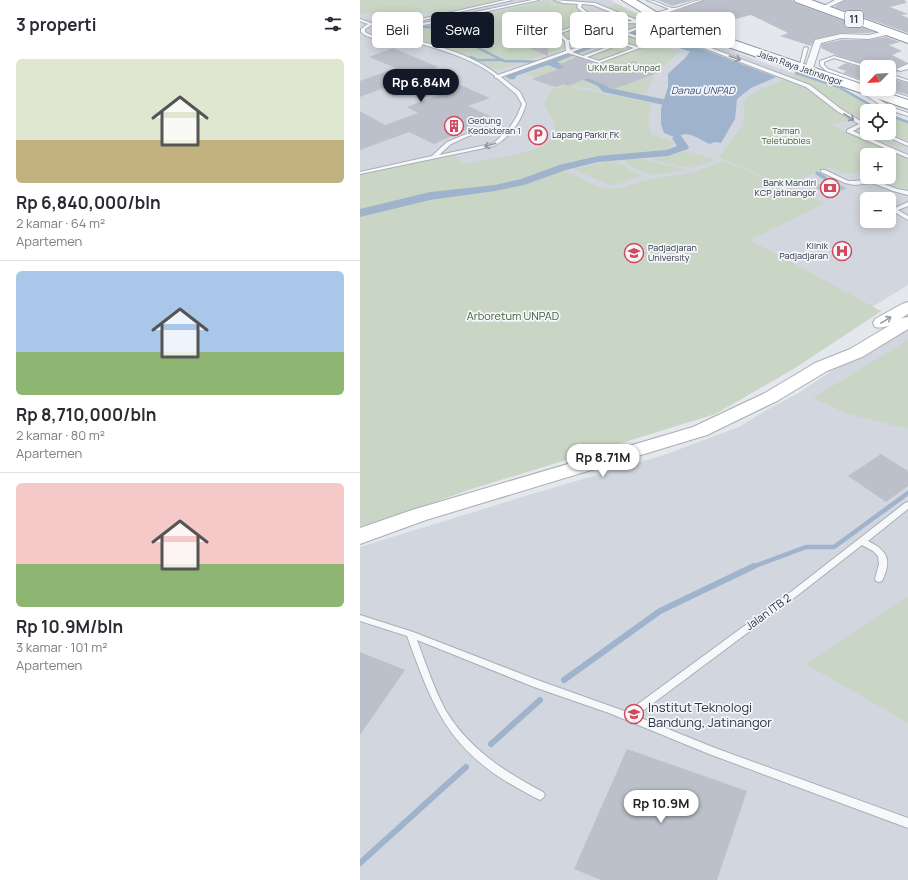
<!DOCTYPE html>
<html lang="id">
<meta charset="utf-8">
<style>
:root{--surface:#fff;--page:#f7f7f7;--text:#2b2b33;--muted:#7c7c81;--line:#e1e1e2;--accent:#111827}
body{margin:0;font-family:Manrope,sans-serif;background:var(--page);color:var(--text);height:100vh;display:flex;flex-direction:column;font-size:15px;white-space:nowrap}
*{box-sizing:border-box;margin:0}
p{font-size:13px;color:var(--muted)}
.icon{flex:none;width:22px;height:22px;fill:none;stroke:currentColor;stroke-width:2;stroke-linecap:round;stroke-linejoin:round}
.map{position:relative;flex:1;overflow:hidden}
.drawer{display:flex;flex-direction:column;background:var(--surface);width:360px}
.drawer>*{flex:none}
.guide{position:absolute;left:12px;top:12px;width:380px;height:36px;display:flex;gap:8px}
.needle{width:26px;rotate:245deg}
.controls{position:absolute;left:500px;top:60px;display:grid;gap:8px}
.controls a{display:grid;place-items:center;width:36px;height:36px;border-radius:6px;background:var(--surface);box-shadow:0 2px 10px #0003;font-size:20px}
.price{position:absolute;translate:-50% -34px;padding:0 9px;border-radius:14px;background:#fff;color:#222;font-size:13px;line-height:26px;filter:drop-shadow(0 1px 2px #0008)}
.price::after{content:'';position:absolute;left:50%;top:24px;width:12px;height:9px;margin-left:-6px;background:inherit;clip-path:polygon(0 0,100% 0,50% 100%)}
.price.active{background:var(--accent);color:#fff}
ul{padding:0;list-style:none}
li{display:grid;align-content:center;gap:8px;height:212px;padding:0 16px}
li+li{border-top:1px solid var(--line)}
li span{display:grid;place-items:center;height:124px;border-radius:6px;color:#555}
li>.icon{margin-inline-start:auto}
span .icon{width:72px;height:72px;fill:#fffc;stroke-width:1}
li b{font-size:17px}
h2{display:flex;justify-content:space-between;align-items:center;height:48px;padding:0 16px;font-size:17px}
.pill{padding:0 14px;border-radius:6px;background:var(--surface);box-shadow:0 2px 10px #0003;font-size:14px;line-height:36px}
.pill.active{background:var(--accent);color:#fff}
main{display:flex;flex:1;min-height:0}
.map>svg:first-child{display:block}
.built{fill:#d2d6de;fill-rule:evenodd}
.green{fill:#c9d6c5}
.water{fill:#9fb4cc}
.lines{fill:none;stroke-linecap:round;stroke-linejoin:round}
.stream-far3{stroke:#9fb4cc;stroke-width:2.5}
.stream-far2{stroke:#9fb4cc;stroke-width:3.5}
.stream-far1{stroke:#9fb4cc;stroke-width:4.5}
.stream{stroke:#9fb4cc;stroke-width:6}
.canal{fill:#9fb4cc;fill-rule:evenodd}
.building{fill:#bbc0ca}
.lane-casing{stroke:#a9aeb7;stroke-width:2}
.street-casing{stroke:#a9aeb7;stroke-width:2}
.secondary-casing{stroke:#a9aeb7;stroke-width:2}
.highway-casing{stroke:#8b94a3;stroke-width:2}
.lane{fill:#f7f8fa;fill-rule:evenodd}
.street{fill:#f7f8fa;fill-rule:evenodd}
.secondary{fill:#fff;fill-rule:evenodd}
.highway{fill:#fff;fill-rule:evenodd}
.oneway{stroke:#9196a0}
.oneway2{stroke:#959aa2}
.labels{text-anchor:middle;stroke-width:3.5;stroke-linejoin:round;paint-order:stroke}
.far-park-label{font-size:9px;fill:#3f6138;stroke:#f4f6f9}
.far-street-label{font-size:9px;fill:#2b3445;stroke:#f4f6f9}
.far-poi-label{font-size:9px;fill:#2b3445;stroke:#f4f6f9;text-anchor:start}
.shield{fill:#f4f6f9;stroke:#676e7b;stroke-width:1}
.shield-label{font-size:10px;font-weight:bold;fill:#2b3445}
.far-water-label{font-size:10px;font-style:italic;fill:#34527a;stroke:#f4f6f9}
.park-label{font-size:11px;fill:#3f6138;stroke:#f4f6f9}
.street-label{font-size:11px;fill:#2b3445;stroke:#f4f6f9}
.near-poi-label{font-size:13px;fill:#2b3445;stroke:#f4f6f9;text-anchor:start}
</style>
<main>
<section class="drawer">
<h2>3 properti<svg class="icon" aria-label="filters" viewBox="0 0 24 24"><path d="M4 7h16M4 17h16"/><circle cx="9" cy="7" r="2"/><circle cx="15" cy="17" r="2"/></svg></h2>
<ul>
<li><span style="background:linear-gradient(#dfe7d0 65%,#c2b280 0)"><svg class="icon" aria-label="home" viewBox="0 0 24 24"><path d="M3 11l9-7 9 7M6 9v11h12V9"/></svg></span><div><b>Rp 6,840,000/bln</b><p>2 kamar · 64 m²</p><p>Apartemen</p></div></li>
<li><span style="background:linear-gradient(#a9c7e8 65%,#8fb573 0)"><svg class="icon" aria-label="home" viewBox="0 0 24 24"><path d="M3 11l9-7 9 7M6 9v11h12V9"/></svg></span><div><b>Rp 8,710,000/bln</b><p>2 kamar · 80 m²</p><p>Apartemen</p></div></li>
<li><span style="background:linear-gradient(#f6c9c9 65%,#8fb573 0)"><svg class="icon" aria-label="home" viewBox="0 0 24 24"><path d="M3 11l9-7 9 7M6 9v11h12V9"/></svg></span><div><b>Rp 10.9M/bln</b><p>3 kamar · 101 m²</p><p>Apartemen</p></div></li>
</ul>
</section>
<div class="map">
<svg width="548" height="880" viewBox="0 0 548 880">
<rect width="100%" height="100%" fill="#e4e7ec"/>
<!-- built -->
<path class="built" d="M0 0H250L295 22 320 32 416 67 477 87 521 111H507V133H529V115L548 122V285L512 307 521 311 435 368 355 414 108 490 0 529ZM507 155H529V177H507ZM507 199H529V221H507Z
M548 326V880H0V547L169 495 304 455 379 427 405 411 437 394 473 370Z"/>
<!-- green -->
<path class="green" d="M0 0H142L71 15 66 12 42 14 0 13Z
M189 0 191 4 200 7 191 1 218 0 217 3 212 6H216L215 9 218 11 254 22 275 25 138 70 53 35 55 32 61 28Z
M256 4 296 23 286 24 248 7Z
M25 25H37L41 29C35 36 20 36 13 31L16 27Z
M276 34 319 52 294 74 287 92 266 97 228 88 210 87 291 103 288 121 291 134 314 142 306 151 238 159 205 168 208 172 239 187 259 189 282 181 335 172 364 161 465 203 390 240 521 311 435 368 355 414 108 490 0 529V174L75 158 95 156 104 164C130 159 159 156 183 146 188 144 194 138 195 132 197 123 188 112 184 104L192 89 204 87 196 86 165 74Z
M436 73 477 87 521 111H507V124C485 114 469 96 449 84 443 81 437 79 431 77Z
M428 78 448 86 491 119 471 125 548 159V189L539 188 514 177H529V155H507V175L501 176 496 173C482 177 481 169 470 168 457 168 441 179 430 187L359 157 382 126 384 118 385 99 399 90Z
M529 115 548 122V141L528 133Z
M507 130V133H516L544 146 539 148 502 133Z
M327 151 355 160 331 168 304 163 289 158H301Z
M277 158 326 170 293 175 274 168 262 159Z
M250 161 256 162 282 176 252 186 213 169Z
M548 340V429L488 414 453 398Z
M548 597V723L446 664Z"/>
<!-- water -->
<path class="water" d="M339 48 416 77 391 88 377 99 375 119 361 143 354 142 350 144C340 141 328 128 317 138L304 133 301 124V109L308 87V74L326 57 332 49Z"/>
<g class="lines">
<!-- stream-far3 -->
<path class="stream-far3" d="M62 27H77L144 61 189 62
M111 57 117 60H143
M436 73 479 87 521 111
M529 115 548 122"/>
<!-- stream-far2 -->
<path class="stream-far2" d="M457 173 465 178"/>
<!-- stream-far1 -->
<path class="stream-far1" d="M392 567 446 547H474L548 493"/>
<!-- stream -->
<path class="stream" d="M204 680 300 611 394 566
M131 744 180 700
M0 863 106 767"/>
<!-- canal -->
<path class="canal" d="M270 30 288 31 335 47 337 49 332 52C315 48 299 38 282 35 265 33 216 55 197 62 212 68 241 75 249 88L308 100 309 102 308 104 304 105 243 92 238 86 188 65 156 76 155 79C150 80 148 79 145 75L147 73Z
M317 135 321 136 329 147 328 149 308 156 238 162 206 170 164 185 135 191 70 200 0 217V209L70 192 135 185 161 179 199 165 238 156 306 150 317 146 312 138Z"/>
</g>
<!-- building -->
<path class="building" d="M298 0H334L312 6Z
M344 0H432L435 3 514 32 509 33H481L455 39 451 46 420 36 428 33 391 15 368 21 348 13 340 15 336 14 334 15V17L331 18 313 12Z
M485 0H545L546 3 530 7 548 14 541 15 548 18V33L474 7Z
M188 33V56L169 48H148L149 34Z
M526 37 540 42 529 45 542 51 532 55 548 63 535 68 538 72 529 73V67H510L508 65 478 56 461 48 462 44 481 40H509Z
M33 48 78 67 68 71 130 98 108 106 134 118 74 144 49 132 0 150V111L25 125 58 113 47 107 81 94 47 79 0 97V81L36 68 9 57Z
M217 57 248 67 255 64 259 66 274 61 300 72 254 89 228 78 208 86 204 84 195 87 172 79 204 67 198 65Z
M486 63 507 69V81L483 73 486 71 477 68Z
M529 78 548 83V95L529 89Z
M469 180 487 188 470 196 453 187Z
M521 454 548 471V486L526 502 488 476Z
M0 652 45 670 0 735Z
M267 749 387 791 357 880H241L214 869Z"/>
<g class="lines">
<defs>
<path id="lane" d="M145 0H152L63 20 61 19Z
M172 0H179L45 29V31L39 35C72 45 111 53 138 75L206 51 205 41 196 33 217 25 220 26 201 33 208 40 226 34 228 35 209 42 210 50 283 25C276 22 270 24 264 23 248 22 228 20 217 7L218 4 203 3 194 0 235 3 287 24 450 85 481 109 507 125V128L502 126 493 131 548 155V158L487 132V130L499 124 477 111 446 87 286 26 268 33 293 41V43L239 63 208 53 141 77 160 92 166 104C161 122 150 137 134 146L0 174V172L72 156 87 142 111 132H113V134L91 144 79 155 131 144 136 141 150 127 157 116 162 104 156 94 137 78H135V76C109 55 68 47 36 36 24 40 11 41 1 32V29L8 24 0 21V19L11 23 29 21 43 24 45 27ZM222 4 233 5 273 21C256 22 233 20 221 7ZM29 23 40 26 42 30C31 38 16 39 5 32V29L12 25ZM264 34 288 42 278 47 261 42 223 56 212 52ZM261 44 274 48 239 61 227 57Z
M287 0C296 0 303 6 312 8 319 9 333 0 343 0L309 12 331 20 338 18 335 16 337 15 342 18 340 20 328 24 326 23 328 22 305 13 293 16V14L309 9Z
M446 47 448 48 442 68 439 69 444 48Z
M474 56 508 66 509 67H507V68L474 58 464 62V65L468 69 507 83V85L466 71 460 65V61Z
M529 74 548 80V82L529 76Z
M518 89H524L548 97V99Z
M502 91H506L531 107 548 113V116L527 109 502 93Z
M519 133H525L548 143V146Z
M461 170H465L488 181H495L512 179 537 189 548 191V195L533 191 512 183 495 185 485 183 461 172Z
M548 202V206L538 210 548 216V220L531 210Z
M548 502V509L508 541C528 551 532 560 522 581L519 582 516 581 515 579 519 564 518 556 513 551 502 545 438 595 276 716 355 748 548 818V828L349 754 249 713 174 687 57 640C66 664 74 689 86 711 109 749 145 772 183 792L185 795 183 798 180 800C169 795 158 788 147 782 85 744 71 701 47 636L0 621V615L53 632 180 681 267 712 432 591 545 503Z"/>
<path id="street" d="M475 0H484L465 9 460 8Z
M528 30H531V34L509 39 481 38 461 43 452 71 448 73 444 71 455 40 481 34 509 35Z
M548 64V69L540 71 536 69Z"/>
<path id="secondary" d="M548 302V314C538 320 527 330 515 327L513 323 515 319 542 304Z
M548 317V329L502 357 467 371 417 401 347 435 66 520 0 544V528L52 510 333 427 405 393 455 363 490 349 542 318Z"/>
<path id="highway" d="M262 0H276L298 13 324 23 507 86V89H515L548 100V109L316 29 290 17Z
M434 0H451L548 35V43L436 2Z"/>
</defs>
<!-- lane casing -->
<use href="#lane" class="lane-casing"/>
<!-- street casing -->
<use href="#street" class="street-casing"/>
<!-- secondary casing -->
<use href="#secondary" class="secondary-casing"/>
<!-- highway casing -->
<use href="#highway" class="highway-casing"/>
<!-- lane -->
<use href="#lane" class="lane"/>
<!-- street -->
<use href="#street" class="street"/>
<!-- secondary -->
<use href="#secondary" class="secondary"/>
<!-- highway -->
<use href="#highway" class="highway"/>
</g>
<!-- one-way arrows -->
<defs><path id="oneway-shaft" d="M-6 0H5M1.5-3L5.5 0L1.5 3" fill="none" stroke-width="1.6" stroke-linecap="round" stroke-linejoin="round"/></defs>
<g class="oneway">
<use href="#oneway-shaft" transform="translate(375 58) rotate(20)"/>
<use href="#oneway-shaft" transform="translate(489 117) rotate(33)"/>
<use href="#oneway-shaft" transform="translate(130 145) rotate(163)"/>
</g>
<use class="oneway2" href="#oneway-shaft" transform="translate(526 320) rotate(-31)"/>
<!-- icons -->
<defs>
<symbol id="building-ring" viewBox="-11 -11 22 22"><circle r="9.5" fill="#f4f6f9" stroke="#d1495b" stroke-width="1.5"/><path d="M-4-6H4V6H1V3H-1V6H-4ZM-2.5-4.3h1.7v1.8h-1.7ZM.8-4.3h1.7v1.8H.8ZM-2.5-1h1.7V.8h-1.7ZM.8-1h1.7V.8H.8Z" fill="#d1495b"/></symbol>
<symbol id="parking-ring" viewBox="-11 -11 22 22"><circle r="9.5" fill="#f4f6f9" stroke="#d1495b" stroke-width="1.5"/><path d="M-3.5-5.5H1a3.5 3.5 0 0 1 0 7H-1V5.5H-3.5ZM-1-3.4V-.6H.8a1.4 1.4 0 0 0 0-2.8Z" fill="#d1495b"/></symbol>
<symbol id="bank-ring" viewBox="-11 -11 22 22"><circle r="9.5" fill="#f4f6f9" stroke="#d1495b" stroke-width="1.5"/><path d="M-6-4H6V4H-6ZM0-2.3a2.3 2.3 0 1 0 0 4.6a2.3 2.3 0 1 0 0-4.6Z" fill="#d1495b"/></symbol>
<symbol id="hospital-ring" viewBox="-11 -11 22 22"><circle r="9.5" fill="#f4f6f9" stroke="#d1495b" stroke-width="1.5"/><path d="M-5-5h3v3.5h4V-5h3V5h-3V1.5h-4V5h-3Z" fill="#d1495b"/></symbol>
<symbol id="university-ring" viewBox="-11 -11 22 22"><circle r="9.5" fill="#f4f6f9" stroke="#d1495b" stroke-width="1.5"/><path d="M0-5L7-2L0 1L-7-2ZM-4 1L0 2.5L4 1V4Q0 6-4 4Z" fill="#d1495b"/></symbol>
</defs>
<g fill-rule="evenodd">
<use href="#building-ring" x="83" y="115" width="22" height="22"/>
<use href="#parking-ring" x="167" y="124" width="22" height="22"/>
<use href="#bank-ring" x="459" y="177" width="22" height="22"/>
<use href="#hospital-ring" x="471" y="240" width="22" height="22"/>
<use href="#university-ring" x="263" y="242" width="22" height="22"/>
<use href="#university-ring" x="263" y="703" width="22" height="22"/>
</g>
<g class="labels">
<!-- far-park labels -->
<g class="far-park-label">
<text x="264" y="71">UKM Barat Unpad</text>
<text x="426" y="134">Taman<tspan x="426" dy="10">Teletubbies</tspan></text>
</g>
<!-- far-street labels -->
<g class="far-street-label">
<text transform="translate(440 68) rotate(19)" y="3">Jalan Raya Jatinangor</text>
</g>
<!-- far-poi labels -->
<g class="far-poi-label">
<text x="108" y="124">Gedung<tspan x="108" dy="10">Kedokteran 1</tspan></text>
<text x="192" y="138">Lapang Parkir FK</text>
<text x="456" y="186" text-anchor="end">Bank Mandiri<tspan x="456" dy="10">KCP jatinangor</tspan></text>
<text x="468" y="249" text-anchor="end">Klinik<tspan x="468" dy="10">Padjadjaran</tspan></text>
<text x="288" y="251">Padjadjaran<tspan x="288" dy="10">University</tspan></text>
</g>
<!-- shield labels -->
<rect class="shield" x="485" y="11" width="18" height="16" rx="3"/>
<g class="shield-label">
<text x="494" y="23">11</text>
</g>
<!-- far-water labels -->
<g class="far-water-label">
<text x="343" y="94">Danau UNPAD</text>
</g>
<!-- park labels -->
<g class="park-label">
<text x="153" y="320">Arboretum UNPAD</text>
</g>
<!-- street labels -->
<g class="street-label">
<text transform="translate(408 612) rotate(-36)" y="4">Jalan ITB 2</text>
</g>
<!-- near-poi labels -->
<g class="near-poi-label">
<text x="288" y="712">Institut Teknologi<tspan x="288" dy="15">Bandung, Jatinangor</tspan></text>
</g>
</g>
</svg>
<div class="controls">
<a><svg class="needle" viewBox="-14 -14 28 28"><path d="M0-13l5 13h-10z" fill="#e53935"/><path d="M0 13l5-13h-10z" fill="#7c7c81"/></svg></a>
<a><svg class="icon" aria-label="locate" viewBox="0 0 24 24"><circle cx="12" cy="12" r="6"/><path d="M12 2v4M12 18v4M2 12h4M18 12h4"/></svg></a>
<a>+</a>
<a>−</a>
</div>
<b class="price active" style="left:61px;top:103px">Rp 6.84M</b>
<b class="price" style="left:243px;top:478px">Rp 8.71M</b>
<b class="price" style="left:301px;top:824px">Rp 10.9M</b>
<div class="guide">
<a class="pill">Beli</a>
<a class="pill active">Sewa</a>
<a class="pill">Filter</a>
<a class="pill">Baru</a>
<a class="pill">Apartemen</a>
</div>
</div>
</main>
